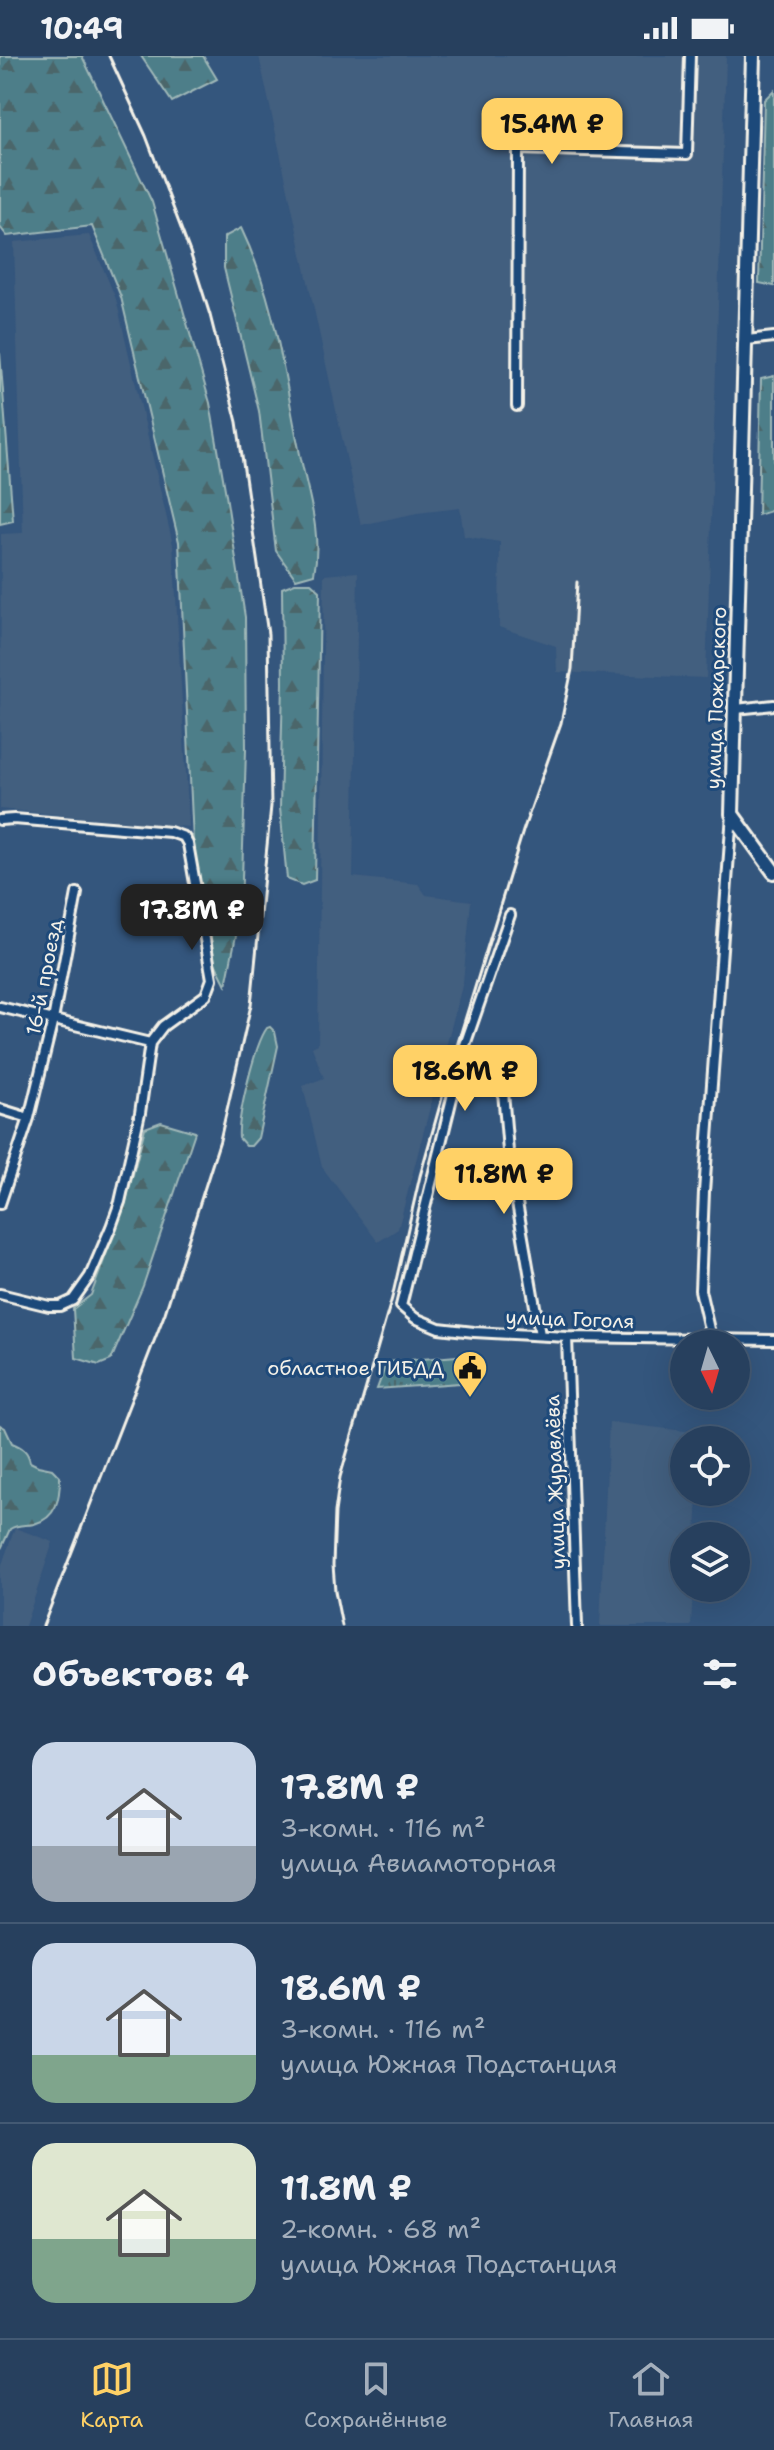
<!DOCTYPE html>
<html lang="ru">
<meta charset="utf-8">
<style>
:root{--surface:#27405e;--page:#2f4764;--text:#f1f3f6;--muted:#a4afbc;--line:#435973;--accent:#ffd166}
body{margin:0;font-family:"Shantell Sans",sans-serif;background:var(--page);color:var(--text);height:100vh;display:flex;flex-direction:column;font-size:30px;white-space:nowrap}
*{box-sizing:border-box;margin:0}
p{font-size:26px;color:var(--muted)}
.icon{flex:none;width:44px;height:44px;fill:none;stroke:currentColor;stroke-width:2;stroke-linecap:round;stroke-linejoin:round}
.map{position:relative;height:1570px;overflow:hidden}
.side{display:flex;flex-direction:column;background:var(--surface);flex:1}
.side>*{flex:none}
.needle{width:52px;rotate:175deg}
.fabs{position:absolute;left:670px;top:1274px;display:grid;gap:16px}
.fabs a{display:grid;place-items:center;width:80px;height:80px;border-radius:50%;background:var(--surface);box-shadow:0 8px 32px #0002,0 0 0 2px var(--line);font-size:40px}
.price{position:absolute;translate:-50% -68px;padding:0 18px;border-radius:16px;background:var(--accent);color:#111;font-size:26px;line-height:52px;filter:drop-shadow(0 2px 4px #0008)}
.price::after{content:'';position:absolute;left:50%;top:48px;width:24px;height:18px;margin-left:-12px;background:inherit;clip-path:polygon(0 0,100% 0,50% 100%)}
.price.active{background:#222;color:#fff}
ul{padding:0;list-style:none}
li{display:flex;align-items:center;gap:24px;height:200px;padding:0 32px}
li+li{border-top:2px solid var(--line)}
li span{display:grid;place-items:center;flex:none;width:224px;height:160px;border-radius:24px;color:#555}
li>.icon{margin-inline-start:auto}
span .icon{width:96px;height:96px;fill:#fffc;stroke-width:1}
li b{font-size:34px}
h2{display:flex;justify-content:space-between;align-items:center;height:96px;padding:0 32px;font-size:34px}
.status{display:flex;justify-content:space-between;align-items:center;height:56px;padding:0 40px;background:var(--surface);direction:ltr}
.status svg{height:22px;fill:currentColor}
.dock{display:flex;justify-content:space-around;align-items:center;height:112px;border-top:2px solid var(--line);background:var(--surface);font-size:22px;color:var(--muted)}
.dock a{display:grid;justify-items:center;gap:4px}
.dock .active{color:var(--accent)}
.map>svg:first-child{display:block}
.built{fill:#435f7f}
.grass{fill:url(#grass-tufts);stroke:#a0b8b8;stroke-width:2}
.forest{fill:url(#forest-firs);stroke:#a0b8b8;stroke-width:2}
.lines{fill:none;stroke-linecap:round;stroke-linejoin:round}
.street-casing{stroke:#f4f1e8;stroke-width:14}
.secondary-casing{stroke:#f4f1e8;stroke-width:18}
.street{stroke:#1f4a7a;stroke-width:8}
.secondary{stroke:#1f4a7a;stroke-width:12}
.rail{stroke:#f4f1e8;stroke-width:3}
.labels{text-anchor:middle;stroke-width:6;stroke-linejoin:round;paint-order:stroke}
.street-label{font-size:20px;fill:#f4f1e8;stroke:#1f4a7a}
.poi-label{font-size:20px;fill:#f4f1e8;stroke:#1f4a7a;text-anchor:end}
</style>
<div class="status"><b>10:49</b><svg viewBox="0 0 49 12"><path d="M0 12V9h3v3zM5 12V6h3v6zM10 12V3h3v9zM15 12V0h3v12zM26 1h20v11H26zM47 4h2v5h-2z"/></svg></div>
<div class="map">
<svg width="774" height="1570" viewBox="0 0 774 1570">
<defs>
<pattern id="grass-tufts" width="24" height="20" patternUnits="userSpaceOnUse" patternTransform="scale(2)"><rect width="24" height="20" fill="#4d7e89"/><path d="M3 7l-1-3M5 7V3M7 7l1-3M15 17l-1-3M17 17v-4M19 17l1-3" fill="none" stroke="#4b666b"/></pattern>
<pattern id="forest-firs" width="22" height="20" patternUnits="userSpaceOnUse" patternTransform="scale(2)"><rect width="22" height="20" fill="#4d7e89"/><path d="M5 1l3.5 6h-7zM16 11l3.5 6h-7z" fill="#4b666b"/></pattern>
</defs>
<rect width="100%" height="100%" fill="#34567d"/>
<filter id="ink" filterUnits="userSpaceOnUse"><feTurbulence type="fractalNoise" baseFrequency=".0125" numOctaves="2"/><feDisplacementMap in="SourceGraphic" scale="16" xChannelSelector="R" yChannelSelector="G"/><feConvolveMatrix kernelMatrix="1 2 1 2 8 2 1 2 1" color-interpolation-filters="sRGB"/></filter>
<g filter="url(#ink)">
<!-- built -->
<path class="built" d="M259 0H726L706 622 557 616 556 590 499 571 500 486 464 480 460 452 417 457 361 469Z
M89 179 116 243 173 489 189 771 0 753 1 478 23 477 14 186Z
M358 516 353 821 418 828 426 839 471 845 463 926 398 1173 378 1186 322 1111 303 1030 324 1022 312 991 318 988 324 519Z
M609 1366 701 1377V1384H684V1436H698L696 1480H684V1532H693L691 1570H600Z
M15 1472 53 1486 25 1570H0V1514Z"/>
<!-- grass -->
<path class="grass" d="M468 1299 470 1318 460 1327 377 1333 387 1306Z"/>
<!-- forest -->
<path class="forest" d="M0 0H82L152 146 210 347 226 439 245 561 246 694 241 855 226 929 197 871 179 486 121 241 92 170 7 180 0 171Z
M141 0H203L217 23 172 46Z
M774 34V230L759 227 764 44Z
M241 172C277 247 284 323 301 403 309 442 322 478 314 518L296 523 276 495 259 355 224 212V181Z
M0 297 13 465 0 468Z
M774 320V454L758 459 761 323Z
M295 527H311L320 535 315 824 302 829 287 823 280 752 283 627 282 532Z
M270 971 275 976 278 990 258 1082 251 1090H246L239 1082C237 1062 255 988 267 972Z
M161 1066 195 1076 143 1230 111 1304 99 1309 76 1302 73 1253 91 1239 126 1145 145 1072Z
M0 1369 5 1372 12 1387C22 1391 28 1395 30 1406L38 1410 52 1413 60 1421C60 1442 57 1462 34 1468 25 1470 19 1468 10 1473L0 1495Z"/>
<g class="lines">
<defs>
<path id="street" d="M747 284 774 281
M517 350 518 93 687 98 690 0
M736 653 774 649
M0 764 14 763 170 776 184 781 188 788 212 923 206 939 163 970 150 987 140 1057 120 1146 111 1171 90 1220 73 1244 60 1250H49L0 1238
M510 859 465 989 401 1250 415 1262 439 1272 474 1276 567 1281 774 1284
M0 951 150 987
M503 1036 508 1095 540 1279
M0 1053 29 1062
M0 1148 29 1062 53 964 77 837
M567 1281 577 1570
M711 1282 700 1234 704 1136 732 758"/>
<path id="secondary" d="M753 0 732 758 774 816"/>
</defs>
<!-- street casing -->
<use href="#street" class="street-casing"/>
<!-- secondary casing -->
<use href="#secondary" class="secondary-casing"/>
<!-- street -->
<use href="#street" class="street"/>
<!-- secondary -->
<use href="#secondary" class="secondary"/>
<!-- rail -->
<path class="rail" d="M43 1570 165 1257 220 1084 251 949 271 750 268 578 237 366 210 259 190 196 146 80 109 0
M342 1570 335 1535 333 1509 335 1456 340 1421 392 1242 420 1120 453 1003 523 775 561 667 572 613 577 526"/>
</g>
</g>
<!-- icons -->
<defs>
<symbol id="civic-pin" viewBox="-11 -11 22 30"><path d="M0 17L-7.5 6A9.5 9.5 0 1 1 7.5 6Z" fill="#ffd166" stroke="#1f4a7a"/><path d="M-.6-6.5H3V-4.5H.6V-3L4-1V1h2V6H-6V1h2V-1L-.6-3ZM-1.2 2.5V6h2.4V2.5Z" fill="#111"/></symbol>
</defs>
<g fill-rule="evenodd">
<use href="#civic-pin" x="450" y="1292" width="40" height="54"/>
</g>
<g class="labels">
<!-- street labels -->
<g class="street-label">
<text transform="translate(716 642) rotate(-88)" y="7">улица Пожарского</text>
<text transform="translate(44 921) rotate(-79)" y="7">16-й проезд</text>
<text transform="translate(570 1263) rotate(2)" y="7">улица Гоголя</text>
<text transform="translate(555 1426) rotate(-92)" y="7">улица Журавлёва</text>
</g>
<!-- poi labels -->
<g class="poi-label">
<text x="444" y="1319">областное ГИБДД</text>
</g>
</g>
</svg>
<div class="fabs">
<a><svg class="needle" viewBox="-14 -14 28 28"><path d="M0-13l5 13h-10z" fill="#e53935"/><path d="M0 13l5-13h-10z" fill="#a4afbc"/></svg></a>
<a><svg class="icon" aria-label="locate" viewBox="0 0 24 24"><circle cx="12" cy="12" r="6"/><path d="M12 2v4M12 18v4M2 12h4M18 12h4"/></svg></a>
<a><svg class="icon" aria-label="layers" viewBox="0 0 24 24"><path d="M12 4l9 5-9 5-9-5zM3 14l9 5 9-5"/></svg></a>
</div>
<b class="price" style="left:552px;top:110px">15.4M ₽</b>
<b class="price active" style="left:192px;top:896px">17.8M ₽</b>
<b class="price" style="left:465px;top:1057px">18.6M ₽</b>
<b class="price" style="left:504px;top:1160px">11.8M ₽</b>
</div>
<section class="side">
<h2>Объектов: 4<svg class="icon" aria-label="filters" viewBox="0 0 24 24"><path d="M4 7h16M4 17h16"/><circle cx="9" cy="7" r="2"/><circle cx="15" cy="17" r="2"/></svg></h2>
<ul>
<li><span style="background:linear-gradient(#c9d6e8 65%,#9aa5b1 0)"><svg class="icon" aria-label="home" viewBox="0 0 24 24"><path d="M3 11l9-7 9 7M6 9v11h12V9"/></svg></span><div><b>17.8M ₽</b><p>3-комн. · 116 m²</p><p>улица Авиамоторная</p></div></li>
<li><span style="background:linear-gradient(#c9d6e8 70%,#7fa58c 0)"><svg class="icon" aria-label="home" viewBox="0 0 24 24"><path d="M3 11l9-7 9 7M6 9v11h12V9"/></svg></span><div><b>18.6M ₽</b><p>3-комн. · 116 m²</p><p>улица Южная Подстанция</p></div></li>
<li><span style="background:linear-gradient(#dfe7d0 60%,#7fa58c 0)"><svg class="icon" aria-label="home" viewBox="0 0 24 24"><path d="M3 11l9-7 9 7M6 9v11h12V9"/></svg></span><div><b>11.8M ₽</b><p>2-комн. · 68 m²</p><p>улица Южная Подстанция</p></div></li>
</ul>
</section>
<nav class="dock">
<a class="active"><svg class="icon" aria-label="map" viewBox="0 0 24 24"><path d="M3 6l6-2 6 2 6-2v14l-6 2-6-2-6 2zM9 4v14M15 6v14"/></svg>Карта</a>
<a><svg class="icon" aria-label="saved" viewBox="0 0 24 24"><path d="M7 4h10v16l-5-4-5 4z"/></svg>Сохранённые</a>
<a><svg class="icon" aria-label="home" viewBox="0 0 24 24"><path d="M3 11l9-7 9 7M6 9v11h12V9"/></svg>Главная</a>
</nav>
